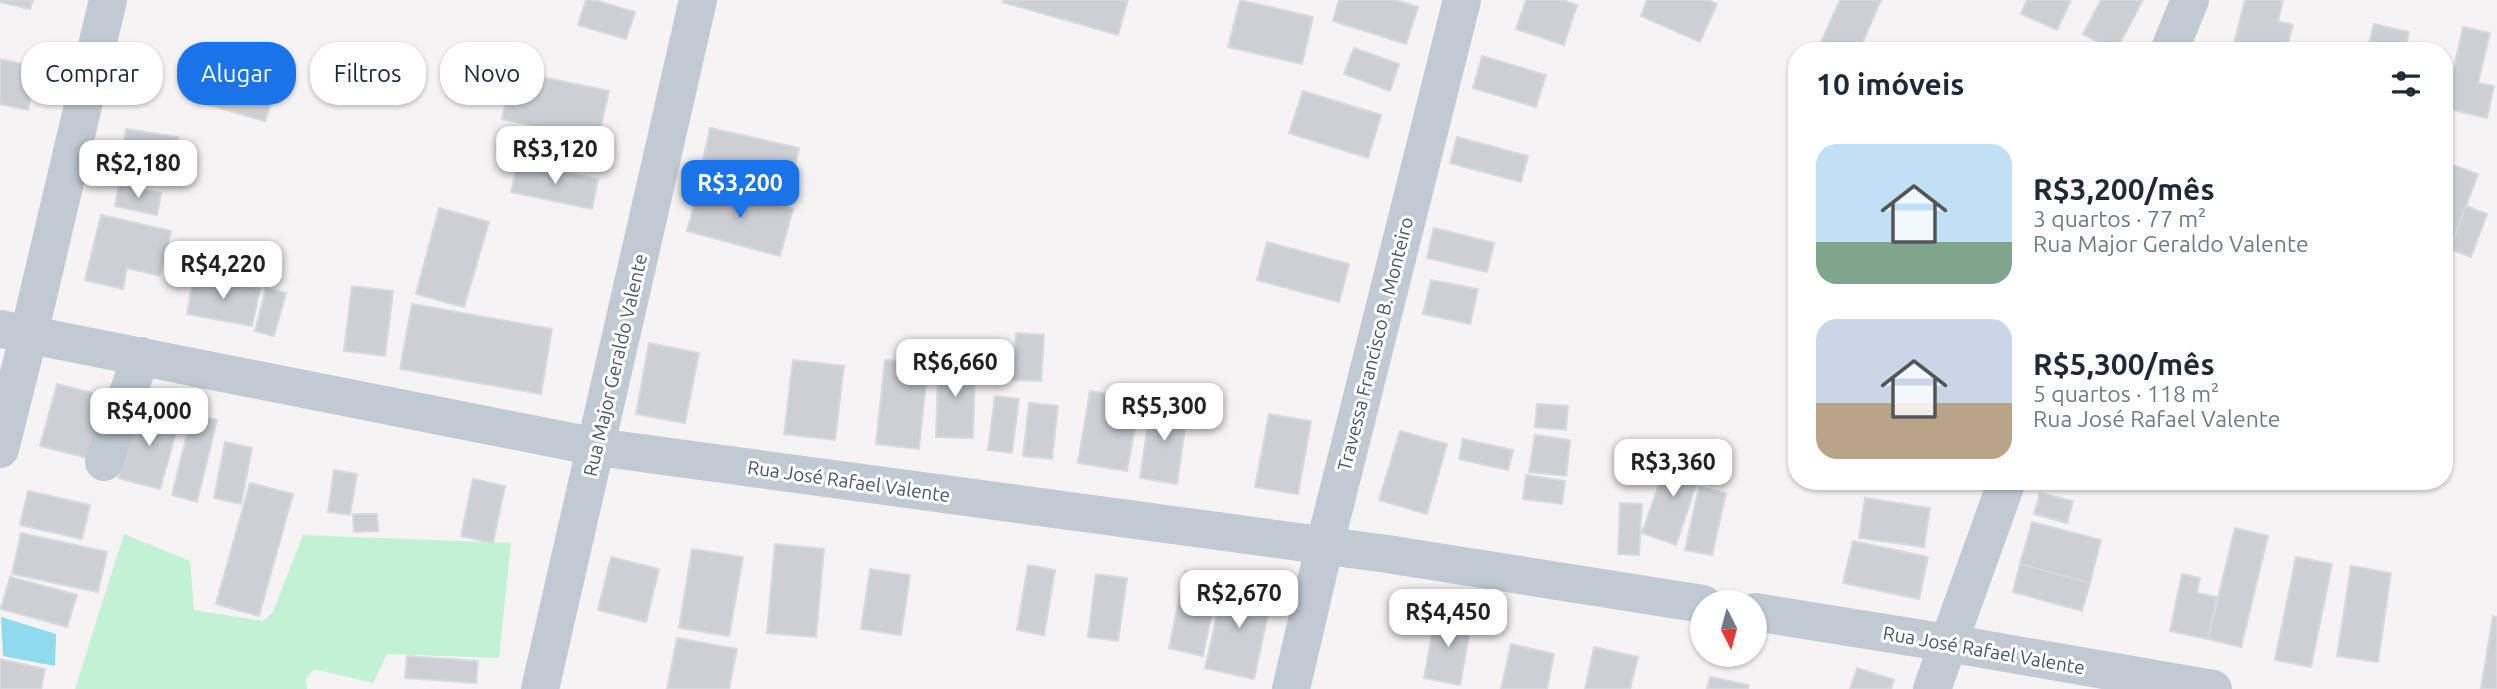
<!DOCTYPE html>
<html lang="pt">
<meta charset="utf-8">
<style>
:root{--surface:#fff;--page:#f6f6f7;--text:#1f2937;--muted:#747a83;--accent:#1a73e8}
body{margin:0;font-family:Ubuntu,sans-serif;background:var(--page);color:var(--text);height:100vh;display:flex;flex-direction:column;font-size:26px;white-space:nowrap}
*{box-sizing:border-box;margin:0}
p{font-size:23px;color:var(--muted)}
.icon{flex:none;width:38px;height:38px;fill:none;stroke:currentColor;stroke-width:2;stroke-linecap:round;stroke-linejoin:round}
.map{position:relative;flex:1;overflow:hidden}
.sheet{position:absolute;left:1788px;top:42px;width:665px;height:448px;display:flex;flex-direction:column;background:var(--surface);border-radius:28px;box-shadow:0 2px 5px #0004}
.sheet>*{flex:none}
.guide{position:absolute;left:21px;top:42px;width:665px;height:63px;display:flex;gap:14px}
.needle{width:46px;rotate:174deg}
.controls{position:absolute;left:1690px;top:590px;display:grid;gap:14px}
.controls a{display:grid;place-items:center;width:77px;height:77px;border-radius:50%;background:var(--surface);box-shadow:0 2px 5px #0004;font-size:35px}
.price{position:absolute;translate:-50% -60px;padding:0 16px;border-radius:14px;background:#fff;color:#222;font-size:23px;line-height:46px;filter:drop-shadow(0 2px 4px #0008)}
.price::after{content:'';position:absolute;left:50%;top:42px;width:21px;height:16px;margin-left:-10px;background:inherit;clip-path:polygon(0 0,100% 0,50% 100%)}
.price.active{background:var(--accent);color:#fff}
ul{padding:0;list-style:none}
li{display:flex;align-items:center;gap:21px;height:175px;padding:0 28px}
li span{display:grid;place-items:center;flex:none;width:196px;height:140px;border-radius:21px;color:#555}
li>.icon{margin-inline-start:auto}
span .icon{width:84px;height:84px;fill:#fffc;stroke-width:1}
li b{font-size:30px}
h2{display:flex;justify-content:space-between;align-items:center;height:84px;padding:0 28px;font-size:30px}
.pill{padding:0 24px;border-radius:28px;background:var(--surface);box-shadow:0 2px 5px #0004;font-size:24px;line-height:63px}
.pill.active{background:var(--accent);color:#fff}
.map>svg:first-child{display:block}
.green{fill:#c3f1d5}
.water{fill:#90daee}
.building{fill:#cdcfd5;stroke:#d7d9de;stroke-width:2}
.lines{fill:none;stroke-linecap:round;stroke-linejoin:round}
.minor{stroke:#c1cad2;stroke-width:38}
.labels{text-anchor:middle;stroke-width:6;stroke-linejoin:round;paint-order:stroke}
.street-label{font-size:19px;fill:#4a5661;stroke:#fff}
</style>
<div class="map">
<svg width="2497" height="689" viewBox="0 0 2497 689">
<rect width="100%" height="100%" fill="#f5f3f3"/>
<!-- green -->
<path class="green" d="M124 534 190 561 194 610 263 621 273 612 303 535 511 543 499 658 387 654 373 683 314 669 305 680 307 689H75Z"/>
<!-- water -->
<path class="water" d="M1 617 56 634 55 666 3 656Z"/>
<!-- building -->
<path class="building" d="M0 0H33L30 9 0 2Z
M586 0H594L635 12 626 39 578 25Z
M1003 0H1128L1118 35 1002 2Z
M1240 0 1313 17 1302 64 1228 47Z
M1339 0H1395L1418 7 1406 44 1333 21Z
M1526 0H1562L1577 5 1564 45 1516 29Z
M1647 0H1709L1717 4 1700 42 1641 16Z
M1840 0H1881L1859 51H1817Z
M2027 0H2071L2057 30 2021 14Z
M2101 0H2143L2116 51 2083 34Z
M2245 0H2283L2278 21 2293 25 2286 51H2245L2233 47Z
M2374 24 2409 32 2405 51H2367Z
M2463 27 2490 33 2478 83 2494 86 2487 118 2445 108Z
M1354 48 1399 64 1390 91 1344 74Z
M1482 56 1546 75 1536 107 1473 88Z
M0 59 37 67 28 110 0 104Z
M199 59 269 79 265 94 273 96 265 121 188 99Z
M513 71 609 91 598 139 502 119Z
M1303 91 1381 115 1368 158 1289 133Z
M710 128 799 148 790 189 701 169Z
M126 129 178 137 174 164 122 156Z
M1457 137 1528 156 1521 182 1450 163Z
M518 162 598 179 592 209 511 192Z
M2445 162 2478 174 2445 263Z
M700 184 793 209 780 256 687 231Z
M119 185 161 193 157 215 115 206Z
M2466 206 2487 214 2471 257 2450 249Z
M439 208 489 222 464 307 416 294Z
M101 215 171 231 160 276 127 268 123 289 85 280Z
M1434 228 1494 243 1487 272 1427 258Z
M1267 242 1349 264 1339 302 1257 280Z
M194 276 260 289 252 326 187 314Z
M1431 280 1478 289 1470 324 1423 314Z
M352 286 393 291 385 356 344 351Z
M266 288 286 293 274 336 255 331Z
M412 304 552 329 541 394 400 369Z
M1016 333 1044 335 1041 381 1013 380Z
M649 343 699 353 685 423 636 414Z
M939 347H950L949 367H975L973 438 936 437Z
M793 360 844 366 835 440 784 434Z
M885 360 928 364 919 449 876 444Z
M57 384 112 398 95 460 40 446Z
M1090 391 1140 399 1127 471 1078 463Z
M995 396 1019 399 1012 453 988 450Z
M1151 402 1188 407 1177 484 1140 478Z
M1029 403 1058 406 1052 459 1023 456Z
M1537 404 1568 406 1566 430 1535 427Z
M137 407 180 418 160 489 118 478Z
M192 414 217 420 197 502 172 495Z
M1269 414 1311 421 1298 494 1255 487Z
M1400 431 1447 444 1427 514 1379 500Z
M1535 435 1570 440 1566 476 1529 472Z
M1463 439 1513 450 1508 470 1459 459Z
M225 442 252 448 241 504 214 498Z
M1670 453 1703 464 1676 545 1642 533Z
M334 470 357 474 350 515 328 512Z
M1526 475 1565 481 1562 504 1523 499Z
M473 479 505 486 493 543 461 536Z
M250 483 293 494 259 616 216 604Z
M1699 487 1726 493 1712 555 1685 550Z
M28 491 90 505 82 539 20 525Z
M2040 493 2073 501 2067 523 2034 514Z
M1865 498 1930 508 1924 547 1859 538Z
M1620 503 1642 504 1639 555 1618 554Z
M353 514H377L378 531 354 532Z
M2032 522 2101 540 2090 583 2020 564Z
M2235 528 2268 536 2241 647 2208 639Z
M21 533 107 552 98 592 12 574Z
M1853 541 1928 557 1919 599 1843 583Z
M775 544 824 549 816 637 767 633Z
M692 549 743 557 729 636 679 628Z
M611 557 659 569 646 622 598 610Z
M2296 557 2332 564 2311 667 2275 660Z
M2020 564 2090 583 2082 611 2013 592Z
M1028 565 1055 570 1044 635 1017 630Z
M2351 566 2391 573 2378 662 2337 656Z
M870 569 910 575 901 635 861 629Z
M1185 571 1219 578 1203 656 1169 648Z
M1096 574 1127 578 1118 641 1088 637Z
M2182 574 2200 578 2197 593 2217 597 2208 639 2170 631Z
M10 577 77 595 67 627 1 609Z
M1225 580 1273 591 1254 679 1205 668Z
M1436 613 1472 619 1460 685 1424 678Z
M2493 616 2497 617V689H2484L2481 688Z
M677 638 737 649 729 689H667Z
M1511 644 1554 654 1547 689H1501Z
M1594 647 1638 657 1630 689H1585Z
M407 656 478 661 476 683 405 678Z
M0 659 45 669 41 689H0Z
M1857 668 1894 680 1891 689H1850Z
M1710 677 1749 685 1748 689H1707Z"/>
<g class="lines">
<!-- minor -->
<path class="minor" d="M2169 51 2190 0
M0 329 597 447 1387 554 1703 604
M0 449 29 334 108 0
M104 462 141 356
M1755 612 1948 643 2213 689
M540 689 698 0
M1291 689 1323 552 1462 0
M1932 689 2007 481"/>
</g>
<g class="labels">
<!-- street labels -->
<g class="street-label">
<text transform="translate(1375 344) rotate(-76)" y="7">Travessa Francisco B. Monteiro</text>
<text transform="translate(615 365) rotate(-77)" y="7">Rua Major Geraldo Valente</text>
<text transform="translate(849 481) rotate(8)" y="7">Rua José Rafael Valente</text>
<text transform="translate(1984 650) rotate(10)" y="7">Rua José Rafael Valente</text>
</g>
</g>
</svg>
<div class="controls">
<a><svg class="needle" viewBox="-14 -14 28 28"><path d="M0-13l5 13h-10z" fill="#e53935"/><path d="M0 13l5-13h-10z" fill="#747a83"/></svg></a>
</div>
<b class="price" style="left:555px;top:186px">R$3,120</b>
<b class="price" style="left:138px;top:200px">R$2,180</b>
<b class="price active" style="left:740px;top:220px">R$3,200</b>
<b class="price" style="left:223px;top:301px">R$4,220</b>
<b class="price" style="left:955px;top:399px">R$6,660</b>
<b class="price" style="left:1164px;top:443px">R$5,300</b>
<b class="price" style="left:149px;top:448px">R$4,000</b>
<b class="price" style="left:1673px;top:499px">R$3,360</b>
<b class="price" style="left:1239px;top:630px">R$2,670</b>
<b class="price" style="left:1448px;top:649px">R$4,450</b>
<div class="guide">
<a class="pill">Comprar</a>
<a class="pill active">Alugar</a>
<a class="pill">Filtros</a>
<a class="pill">Novo</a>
</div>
<section class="sheet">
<h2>10 imóveis<svg class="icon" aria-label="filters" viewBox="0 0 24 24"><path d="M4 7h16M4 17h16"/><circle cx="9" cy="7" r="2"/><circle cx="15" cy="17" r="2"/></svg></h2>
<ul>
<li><span style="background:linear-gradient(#bfe0f5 70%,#7fa58c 0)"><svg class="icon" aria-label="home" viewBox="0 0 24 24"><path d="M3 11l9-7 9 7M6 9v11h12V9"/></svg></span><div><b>R$3,200/mês</b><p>3 quartos · 77 m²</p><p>Rua Major Geraldo Valente</p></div></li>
<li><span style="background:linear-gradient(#c9d6e8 60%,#b9a48a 0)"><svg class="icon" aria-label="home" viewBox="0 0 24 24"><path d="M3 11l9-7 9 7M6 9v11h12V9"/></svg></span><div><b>R$5,300/mês</b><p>5 quartos · 118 m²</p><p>Rua José Rafael Valente</p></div></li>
</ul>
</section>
</div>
